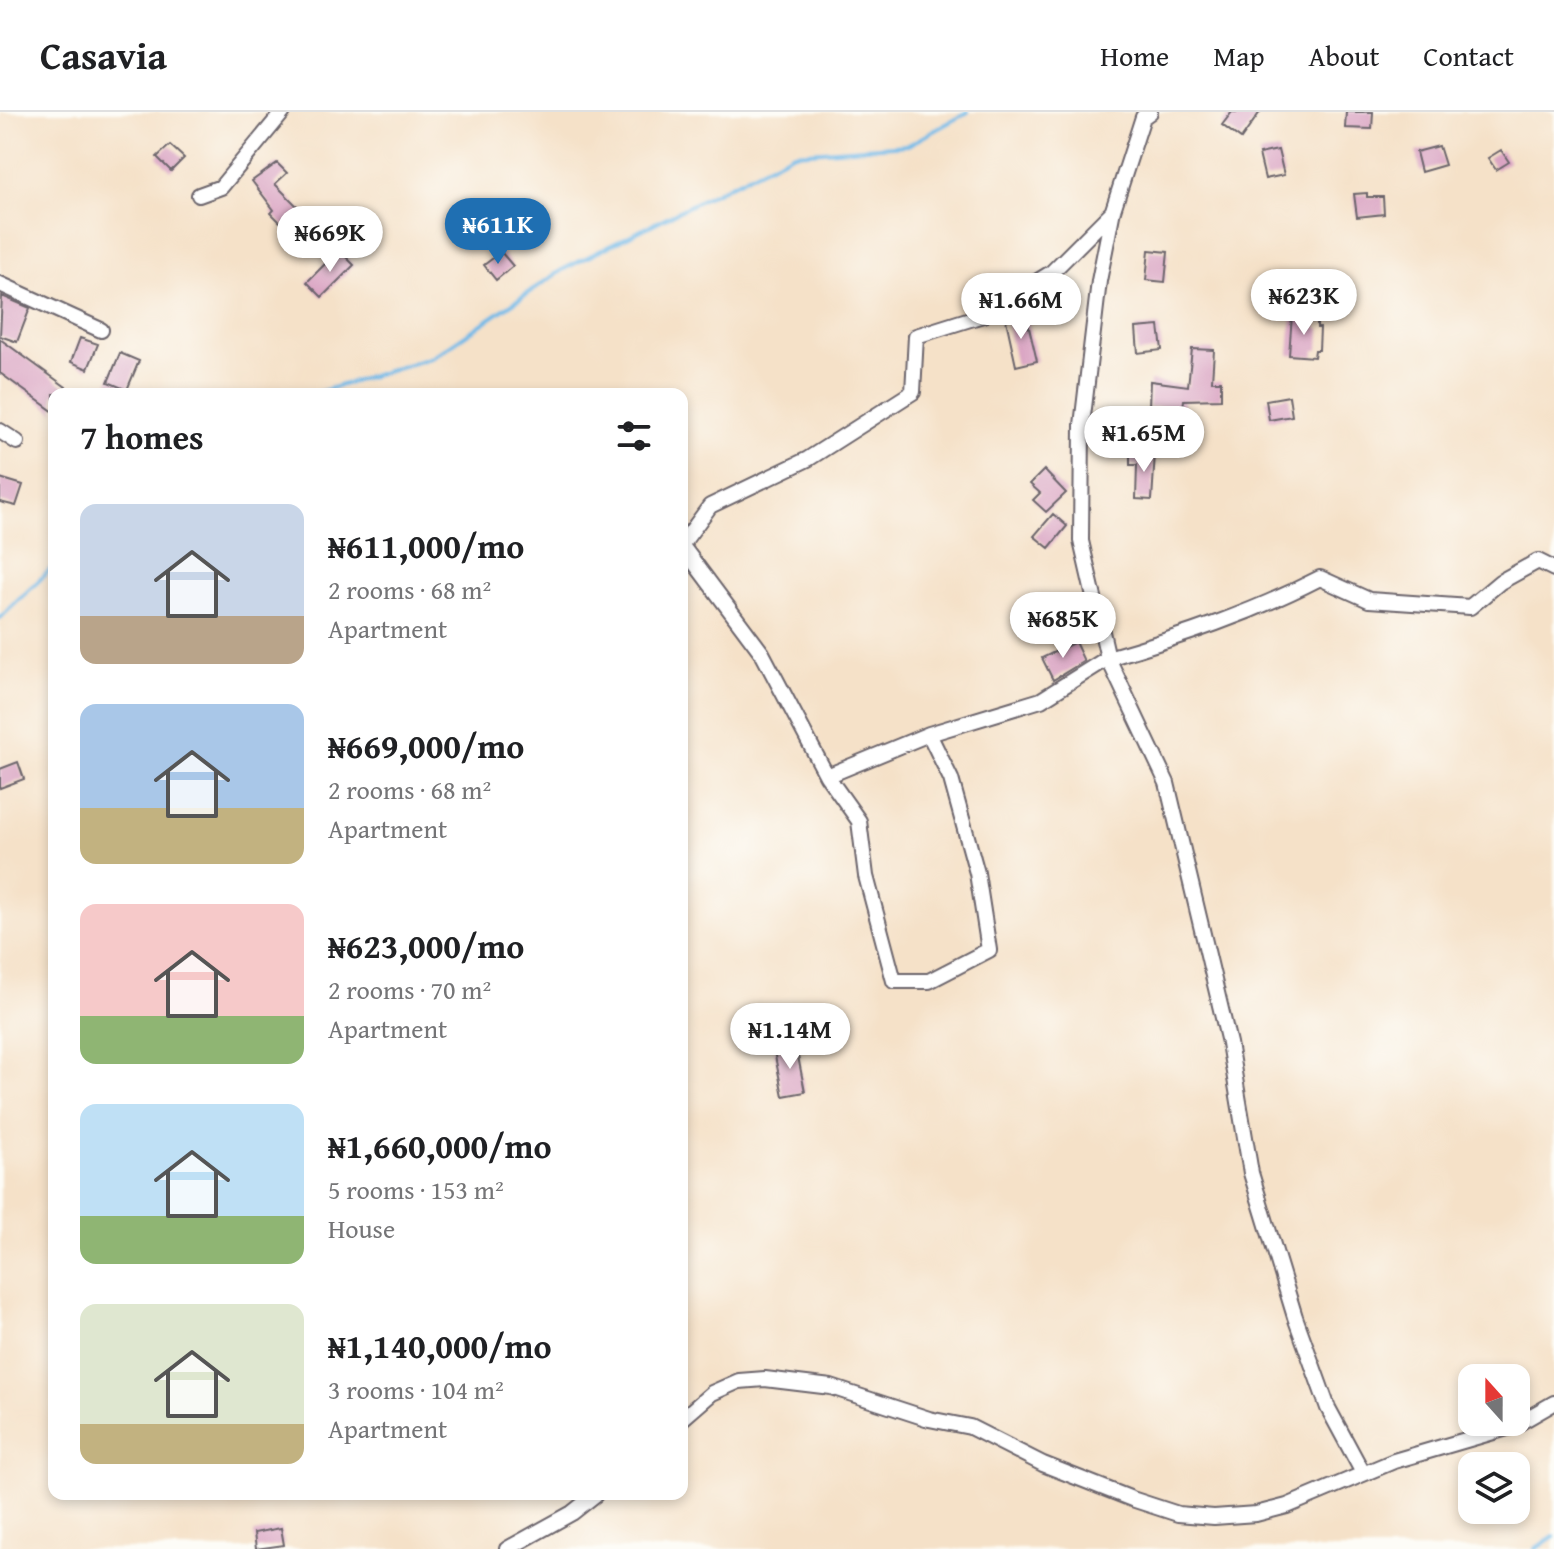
<!DOCTYPE html>
<meta charset="utf-8">
<style>
:root{--surface:#fff;--page:#f2f2f2;--text:#202124;--muted:#757577;--line:#e0e0e0;--accent:#1f6fb2}
body{margin:0;font-family:"Gentium Book Plus",serif;background:var(--page);color:var(--text);height:100vh;display:flex;flex-direction:column;font-size:30px;white-space:nowrap}
*{box-sizing:border-box;margin:0}
p{font-size:26px;color:var(--muted)}
.icon{flex:none;width:44px;height:44px;fill:none;stroke:currentColor;stroke-width:2;stroke-linecap:round;stroke-linejoin:round}
.map{position:relative;flex:1;overflow:hidden}
.details{position:absolute;left:48px;top:276px;width:640px;height:1112px;display:flex;flex-direction:column;background:var(--surface);border-radius:16px;box-shadow:0 4px 12px #0003}
.details>*{flex:none}
.needle{width:52px;rotate:339deg}
.buttons{position:absolute;left:1458px;top:1252px;display:grid;gap:16px}
.buttons a{display:grid;place-items:center;width:72px;height:72px;border-radius:16px;background:var(--surface);box-shadow:0 4px 12px #0003;font-size:40px}
.price{position:absolute;translate:-50% -68px;padding:0 18px;border-radius:28px;background:#fff;color:#222;font-size:26px;line-height:52px;filter:drop-shadow(0 2px 4px #0008)}
.price::after{content:'';position:absolute;left:50%;top:48px;width:24px;height:18px;margin-left:-12px;background:inherit;clip-path:polygon(0 0,100% 0,50% 100%)}
.price.current{background:var(--accent);color:#fff}
ul{padding:0;list-style:none}
li{display:flex;align-items:center;gap:24px;height:200px;padding:0 32px}
li span{display:grid;place-items:center;flex:none;width:224px;height:160px;border-radius:16px;color:#555}
li>.icon{margin-inline-start:auto}
span .icon{width:96px;height:96px;fill:#fffc;stroke-width:1}
li b{font-size:34px}
h2{display:flex;justify-content:space-between;align-items:center;height:96px;padding:0 32px;font-size:34px}
header{display:flex;align-items:center;gap:48px;box-sizing:border-box;height:112px;padding:0 40px;background:var(--surface);border-bottom:2px solid var(--line)}
header strong{font-size:38px}
nav{display:flex;gap:44px;margin-inline-start:auto;font-size:28px}
.map>svg:first-child{display:block}
.lines{fill:none;stroke-linecap:round;stroke-linejoin:round}
.stream{stroke:#70b9e8;stroke-width:4}
.building{fill:#daa4c3}
.minor-casing{stroke:#6c656c;stroke-width:18}
.minor{stroke:#fff;stroke-width:14}
</style>
<header>
<strong>Casavia</strong>
<nav><a>Home</a><a>Map</a><a>About</a><a>Contact</a></nav>
</header>
<div class="map">
<svg width="1554" height="1437" viewBox="0 0 1554 1437">
<rect width="100%" height="100%" fill="#fdfcf7"/>
<filter id="ink" filterUnits="userSpaceOnUse"><feTurbulence type="fractalNoise" baseFrequency=".0125" numOctaves="2"/><feDisplacementMap in="SourceGraphic" scale="16" xChannelSelector="R" yChannelSelector="G"/><feConvolveMatrix kernelMatrix="1 2 1 2 8 2 1 2 1" color-interpolation-filters="sRGB"/></filter>
<filter id="wash" filterUnits="userSpaceOnUse"><feTurbulence type="fractalNoise" baseFrequency=".006" numOctaves="4" result="noise"/><feDisplacementMap in="SourceGraphic" scale="32" xChannelSelector="R" yChannelSelector="G"/><feGaussianBlur stdDeviation="1.8" result="paint"/><feColorMatrix in="noise" values="0 0 0 0 0 0 0 0 0 0 0 0 0 0 0 0 0 1.4 0 .05"/><feComposite in="paint" operator="in"/></filter>
<g filter="url(#wash)">
<rect width="100%" height="100%" fill="#f5e1c8"/>
<g class="lines">
<!-- stream -->
<path class="stream" d="M313 282 433 245 562 158 794 41 908 33 968 0
M0 506 54 454
M1535 1437 1554 1424"/>
</g>
<g id="blocks">
<!-- building -->
<path class="building" d="M1232 0H1260L1241 27 1222 13Z
M1346 0H1373L1372 17 1345 16Z
M170 33 184 46 171 59 157 45Z
M1439 34 1445 53 1421 60 1416 40Z
M1278 38 1284 63 1265 67 1259 42Z
M1501 38 1509 50 1496 58 1488 46Z
M277 51 287 61 275 72 303 100 287 117 271 101 274 98 252 69Z
M1367 81V85H1383L1384 102 1357 105 1354 82Z
M339 138 354 153 322 185 307 170Z
M1149 138 1168 140 1165 170 1146 168Z
M501 140 513 154 496 168 484 153Z
M2 184 30 196 17 230 0 224Z
M1026 203 1037 249 1016 254 1006 208Z
M1292 203 1304 204V209L1317 210V216H1320L1319 238H1315L1314 245 1289 243Z
M1159 214 1162 238 1138 241 1136 216Z
M80 226 98 232 88 257 71 250Z
M0 227 66 275 61 282H54V300L0 261Z
M1192 237 1214 238 1212 269H1221V287L1184 288 1182 304 1165 302 1166 295H1149L1150 269 1188 274Z
M120 241 139 249 127 278 108 270Z
M1289 284 1292 304 1269 308 1266 288Z
M1130 341H1155L1152 388 1136 387 1137 353H1130Z
M1044 358 1066 381 1046 400 1033 388 1040 381 1030 372Z
M0 366 23 373 16 394 0 390Z
M1053 402 1067 414 1049 436 1034 424Z
M1075 530 1084 549 1053 568 1042 546Z
M18 650 24 667 0 676V657Z
M796 934 805 980 783 984 774 939Z
M281 1416 284 1433 256 1437 254 1421Z"/>
</g>
</g>
<g filter="url(#ink)">
<use href="#blocks" fill-opacity="0" stroke="#6c656c" stroke-width="2"/>
<g class="lines">
<defs>
<path id="minor" d="M199 83 221 75 283 0
M0 172 101 218
M0 319 17 330
M682 432 710 394 808 347 913 280 916 224 983 203 1051 161 1113 99
M682 434 762 541 827 664 929 622 1041 588 1108 546 1081 429 1082 313 1099 169 1113 98 1143 5 1150 0
M827 664 859 709 866 764 894 869H929L989 838 977 761 951 667 929 622
M682 1307 712 1281 739 1269 765 1267 831 1275 929 1307 970 1315 1043 1352 1132 1387 1178 1402 1214 1405 1256 1402 1287 1394 1394 1349 1514 1314 1554 1291
M1363 1361 1328 1296 1295 1205 1251 1061 1229 931 1167 671 1108 546C1181 525 1252 501 1320 466L1369 488 1470 495 1500 470 1538 449 1554 457
M507 1437 572 1401 596 1382"/>
</defs>
<!-- minor casing -->
<use href="#minor" class="minor-casing"/>
<!-- minor -->
<use href="#minor" class="minor"/>
</g>
</g>
</svg>
<div class="buttons">
<a><svg class="needle" viewBox="-14 -14 28 28"><path d="M0-13l5 13h-10z" fill="#e53935"/><path d="M0 13l5-13h-10z" fill="#757577"/></svg></a>
<a><svg class="icon" aria-label="layers" viewBox="0 0 24 24"><path d="M12 4l9 5-9 5-9-5zM3 14l9 5 9-5"/></svg></a>
</div>
<b class="price current" style="left:498px;top:154px">₦611K</b>
<b class="price" style="left:330px;top:162px">₦669K</b>
<b class="price" style="left:1304px;top:225px">₦623K</b>
<b class="price" style="left:1021px;top:229px">₦1.66M</b>
<b class="price" style="left:1144px;top:362px">₦1.65M</b>
<b class="price" style="left:1063px;top:548px">₦685K</b>
<b class="price" style="left:790px;top:959px">₦1.14M</b>
<section class="details">
<h2>7 homes<svg class="icon" aria-label="filters" viewBox="0 0 24 24"><path d="M4 7h16M4 17h16"/><circle cx="9" cy="7" r="2"/><circle cx="15" cy="17" r="2"/></svg></h2>
<ul>
<li><span style="background:linear-gradient(#c9d6e8 70%,#b9a48a 0)"><svg class="icon" aria-label="home" viewBox="0 0 24 24"><path d="M3 11l9-7 9 7M6 9v11h12V9"/></svg></span><div><b>₦611,000/mo</b><p>2 rooms · 68 m²</p><p>Apartment</p></div></li>
<li><span style="background:linear-gradient(#a9c7e8 65%,#c2b280 0)"><svg class="icon" aria-label="home" viewBox="0 0 24 24"><path d="M3 11l9-7 9 7M6 9v11h12V9"/></svg></span><div><b>₦669,000/mo</b><p>2 rooms · 68 m²</p><p>Apartment</p></div></li>
<li><span style="background:linear-gradient(#f6c9c9 70%,#8fb573 0)"><svg class="icon" aria-label="home" viewBox="0 0 24 24"><path d="M3 11l9-7 9 7M6 9v11h12V9"/></svg></span><div><b>₦623,000/mo</b><p>2 rooms · 70 m²</p><p>Apartment</p></div></li>
<li><span style="background:linear-gradient(#bfe0f5 70%,#8fb573 0)"><svg class="icon" aria-label="home" viewBox="0 0 24 24"><path d="M3 11l9-7 9 7M6 9v11h12V9"/></svg></span><div><b>₦1,660,000/mo</b><p>5 rooms · 153 m²</p><p>House</p></div></li>
<li><span style="background:linear-gradient(#dfe7d0 75%,#c2b280 0)"><svg class="icon" aria-label="home" viewBox="0 0 24 24"><path d="M3 11l9-7 9 7M6 9v11h12V9"/></svg></span><div><b>₦1,140,000/mo</b><p>3 rooms · 104 m²</p><p>Apartment</p></div></li>
</ul>
</section>
</div>
